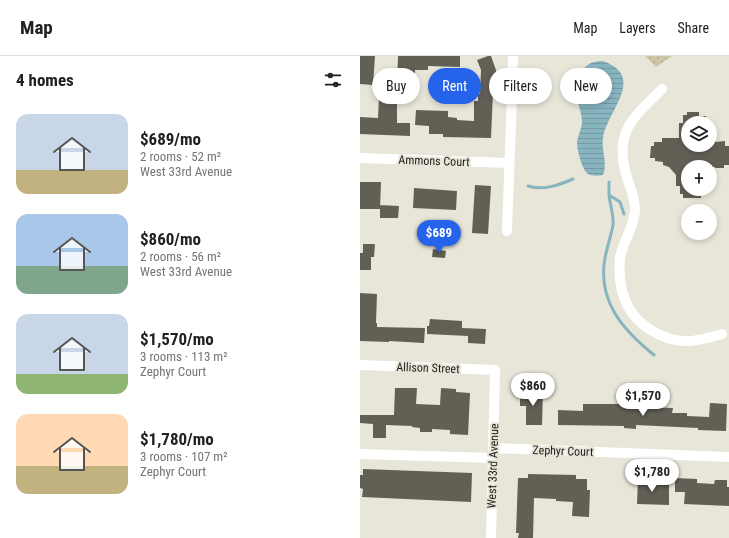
<!DOCTYPE html>
<meta charset="utf-8">
<style>
:root{--surface:#fff;--page:#f2f2f2;--text:#202124;--muted:#757577;--line:#e0e0e0;--accent:#2563eb}
body{margin:0;font-family:"Roboto Condensed",sans-serif;background:var(--page);color:var(--text);height:100vh;display:flex;flex-direction:column;font-size:15px;white-space:nowrap}
*{box-sizing:border-box;margin:0}
p{font-size:13px;color:var(--muted)}
.icon{flex:none;width:22px;height:22px;fill:none;stroke:currentColor;stroke-width:2;stroke-linecap:round;stroke-linejoin:round}
.map{position:relative;flex:1;overflow:hidden}
.side{display:flex;flex-direction:column;background:var(--surface);width:360px}
.side>*{flex:none}
.banner{position:absolute;left:12px;top:12px;width:297px;height:36px;display:flex;gap:8px}
.fabs{position:absolute;left:321px;top:60px;display:grid;gap:8px}
.fabs a{display:grid;place-items:center;width:36px;height:36px;border-radius:50%;background:var(--surface);box-shadow:0 2px 6px #0003;font-size:20px}
.price{position:absolute;translate:-50% -34px;padding:0 9px;border-radius:14px;background:#fff;color:#222;font-size:13px;line-height:26px;filter:drop-shadow(0 1px 2px #0008)}
.price::after{content:'';position:absolute;left:50%;top:24px;width:12px;height:9px;margin-left:-6px;background:inherit;clip-path:polygon(0 0,100% 0,50% 100%)}
.price.active{background:var(--accent);color:#fff}
ul{padding:0;list-style:none}
li{display:flex;align-items:center;gap:12px;height:100px;padding:0 16px}
li span{display:grid;place-items:center;flex:none;width:112px;height:80px;border-radius:12px;color:#555}
li>.icon{margin-inline-start:auto}
span .icon{width:48px;height:48px;fill:#fffc;stroke-width:1}
li b{font-size:17px}
h2{display:flex;justify-content:space-between;align-items:center;height:48px;padding:0 16px;font-size:17px}
.pill{padding:0 14px;border-radius:18px;background:var(--surface);box-shadow:0 2px 6px #0003;font-size:14px;line-height:36px}
.pill.active{background:var(--accent);color:#fff}
header{display:flex;align-items:center;gap:24px;box-sizing:border-box;height:56px;padding:0 20px;background:var(--surface);border-bottom:1px solid var(--line)}
header strong{font-size:19px}
nav{display:flex;gap:22px;margin-inline-start:auto;font-size:14px}
main{display:flex;flex:1;min-height:0}
.map>svg:first-child{display:block}
.park{fill:url(#park-dots)}
.water{fill:url(#water-rules)}
.lines{fill:none;stroke-linecap:round;stroke-linejoin:round}
.stream{stroke:#88b4c0;stroke-width:3}
.building{fill:#626055}
.minor{stroke:#fff;stroke-width:10}
.labels{text-anchor:middle;stroke-width:4;stroke-linejoin:round;paint-order:stroke}
.street-label{font-size:12px;fill:#1e1d19;stroke:#e8e5d9}
</style>
<header>
<strong>Map</strong>
<nav><a>Map</a><a>Layers</a><a>Share</a></nav>
</header>
<main>
<section class="side">
<h2>4 homes<svg class="icon" aria-label="filters" viewBox="0 0 24 24"><path d="M4 7h16M4 17h16"/><circle cx="9" cy="7" r="2"/><circle cx="15" cy="17" r="2"/></svg></h2>
<ul>
<li><span style="background:linear-gradient(#c9d6e8 70%,#c2b280 0)"><svg class="icon" aria-label="home" viewBox="0 0 24 24"><path d="M3 11l9-7 9 7M6 9v11h12V9"/></svg></span><div><b>$689/mo</b><p>2 rooms · 52 m²</p><p>West 33rd Avenue</p></div></li>
<li><span style="background:linear-gradient(#a9c7e8 65%,#7fa58c 0)"><svg class="icon" aria-label="home" viewBox="0 0 24 24"><path d="M3 11l9-7 9 7M6 9v11h12V9"/></svg></span><div><b>$860/mo</b><p>2 rooms · 56 m²</p><p>West 33rd Avenue</p></div></li>
<li><span style="background:linear-gradient(#c9d6e8 75%,#8fb573 0)"><svg class="icon" aria-label="home" viewBox="0 0 24 24"><path d="M3 11l9-7 9 7M6 9v11h12V9"/></svg></span><div><b>$1,570/mo</b><p>3 rooms · 113 m²</p><p>Zephyr Court</p></div></li>
<li><span style="background:linear-gradient(#ffd9b3 65%,#c2b280 0)"><svg class="icon" aria-label="home" viewBox="0 0 24 24"><path d="M3 11l9-7 9 7M6 9v11h12V9"/></svg></span><div><b>$1,780/mo</b><p>3 rooms · 107 m²</p><p>Zephyr Court</p></div></li>
</ul>
</section>
<div class="map">
<svg width="369" height="482" viewBox="0 0 369 482">
<defs>
<pattern id="park-dots" width="8" height="8" patternUnits="userSpaceOnUse"><rect width="8" height="8" fill="#cfc6a6"/><path d="M2 2h.1M6 6h.1" fill="none" stroke="#b1aa8e" stroke-width="1.8" stroke-linecap="round"/></pattern>
<pattern id="water-rules" width="6" height="5" patternUnits="userSpaceOnUse"><rect width="6" height="5" fill="#88b4c0"/><path d="M0 2.5h6" fill="none" stroke="#759aa4"/></pattern>
</defs>
<rect width="100%" height="100%" fill="#e8e5d9"/>
<!-- park -->
<path class="park" d="M285 0H312L296 11Z"/>
<!-- water -->
<path class="water" d="M243 5C287 21 247 55 243 82 241 94 248 107 243 119 239 120 232 120 228 118 222 114 217 93 217 86 218 79 222 72 222 65 221 47 206 28 223 13 229 7 234 5 243 5Z"/>
<g class="lines">
<!-- stream -->
<path class="stream" d="M249 126C249 130 249 135 249 139 250 149 254 159 253 169 251 180 247 191 245 202 237 245 263 274 294 299
M168 130C183 135 199 129 213 123
M249 139 260 146 264 158"/>
</g>
<!-- building -->
<path class="building" d="M0 0H15L13 29 0 28Z
M38 0H100V11L68 10V14H55V32H37Z
M128 0H131L136 14 135 36H133L131 82 83 81V78H69V70L55 69 56 54 88 55V61L97 62V64L114 65V45H118V38H120L121 14 117 4Z
M19 41H37V67H50V80L0 78V61L18 62Z
M327 56H339V60H346V67H323V59H327Z
M319 67H328V89H350V79L356 86 365 85V90H369V109H364V112H355V111H328V133H341V142H323V138H320V130H316V119L309 111 303 109V106L295 105V102H290L291 90H294V86H302V82H319Z
M0 126H21L20 153H0Z
M115 129 131 130 128 178 112 177Z
M54 132 97 135 96 154 53 152Z
M20 149 39 150 38 162H20Z
M3 188H15L14 201H11V214H0V197H3Z
M73 193 86 195 85 202 72 201Z
M0 237 17 238 16 267H17V271L65 272 64 287 29 285V286L0 285Z
M70 263 102 265V272L126 273 125 288 108 287V280L67 278V270H69Z
M35 332H57L56 348 80 349 81 332 96 333V336L110 337 108 379 90 378V374L72 373V376H60V372L52 371V370L26 369V382H13V368L0 367V359H34Z
M171 333H183L182 369H166V350H160V338H171Z
M266 342 277 343V351L313 352 312 357H327V360L349 361 350 347 367 348 366 375 338 374V372L276 369V373L264 372V370L198 369V354L223 355V348H265Z
M3 413 112 417 111 446 2 441 3 433 0 432V419H3Z
M168 418 216 419V423H227V434H230L229 461 212 460 213 446 196 445V443L174 442 173 482H158L159 477H156L158 422H168Z
M278 422H292V428H309V449L277 448Z
M315 422 337 423V427L354 428 355 424H367V431H369V450L324 448 325 436H315Z"/>
<g class="lines">
<!-- minor -->
<path class="minor" d="M152 30 153 0
M302 33C274 61 254 75 266 118 269 130 275 141 275 153 275 171 262 186 260 202 257 235 267 263 298 278 306 282 315 285 324 285 337 286 350 281 362 278
M0 102 149 107
M147 175 152 38
M0 309 135 314 131 482
M133 392 369 401
M0 398 133 402"/>
</g>
<g class="labels">
<!-- street labels -->
<g class="street-label">
<text transform="translate(74 105) rotate(2)" y="4">Ammons Court</text>
<text transform="translate(68 312) rotate(2)" y="4">Allison Street</text>
<text transform="translate(203 395) rotate(2)" y="4">Zephyr Court</text>
<text transform="translate(133 410) rotate(-88)" y="4">West 33rd Avenue</text>
</g>
</g>
</svg>
<div class="fabs">
<a><svg class="icon" aria-label="layers" viewBox="0 0 24 24"><path d="M12 4l9 5-9 5-9-5zM3 14l9 5 9-5"/></svg></a>
<a>+</a>
<a>−</a>
</div>
<b class="price active" style="left:79px;top:198px">$689</b>
<b class="price" style="left:173px;top:351px">$860</b>
<b class="price" style="left:283px;top:361px">$1,570</b>
<b class="price" style="left:292px;top:437px">$1,780</b>
<div class="banner">
<a class="pill">Buy</a>
<a class="pill active">Rent</a>
<a class="pill">Filters</a>
<a class="pill">New</a>
</div>
</div>
</main>
